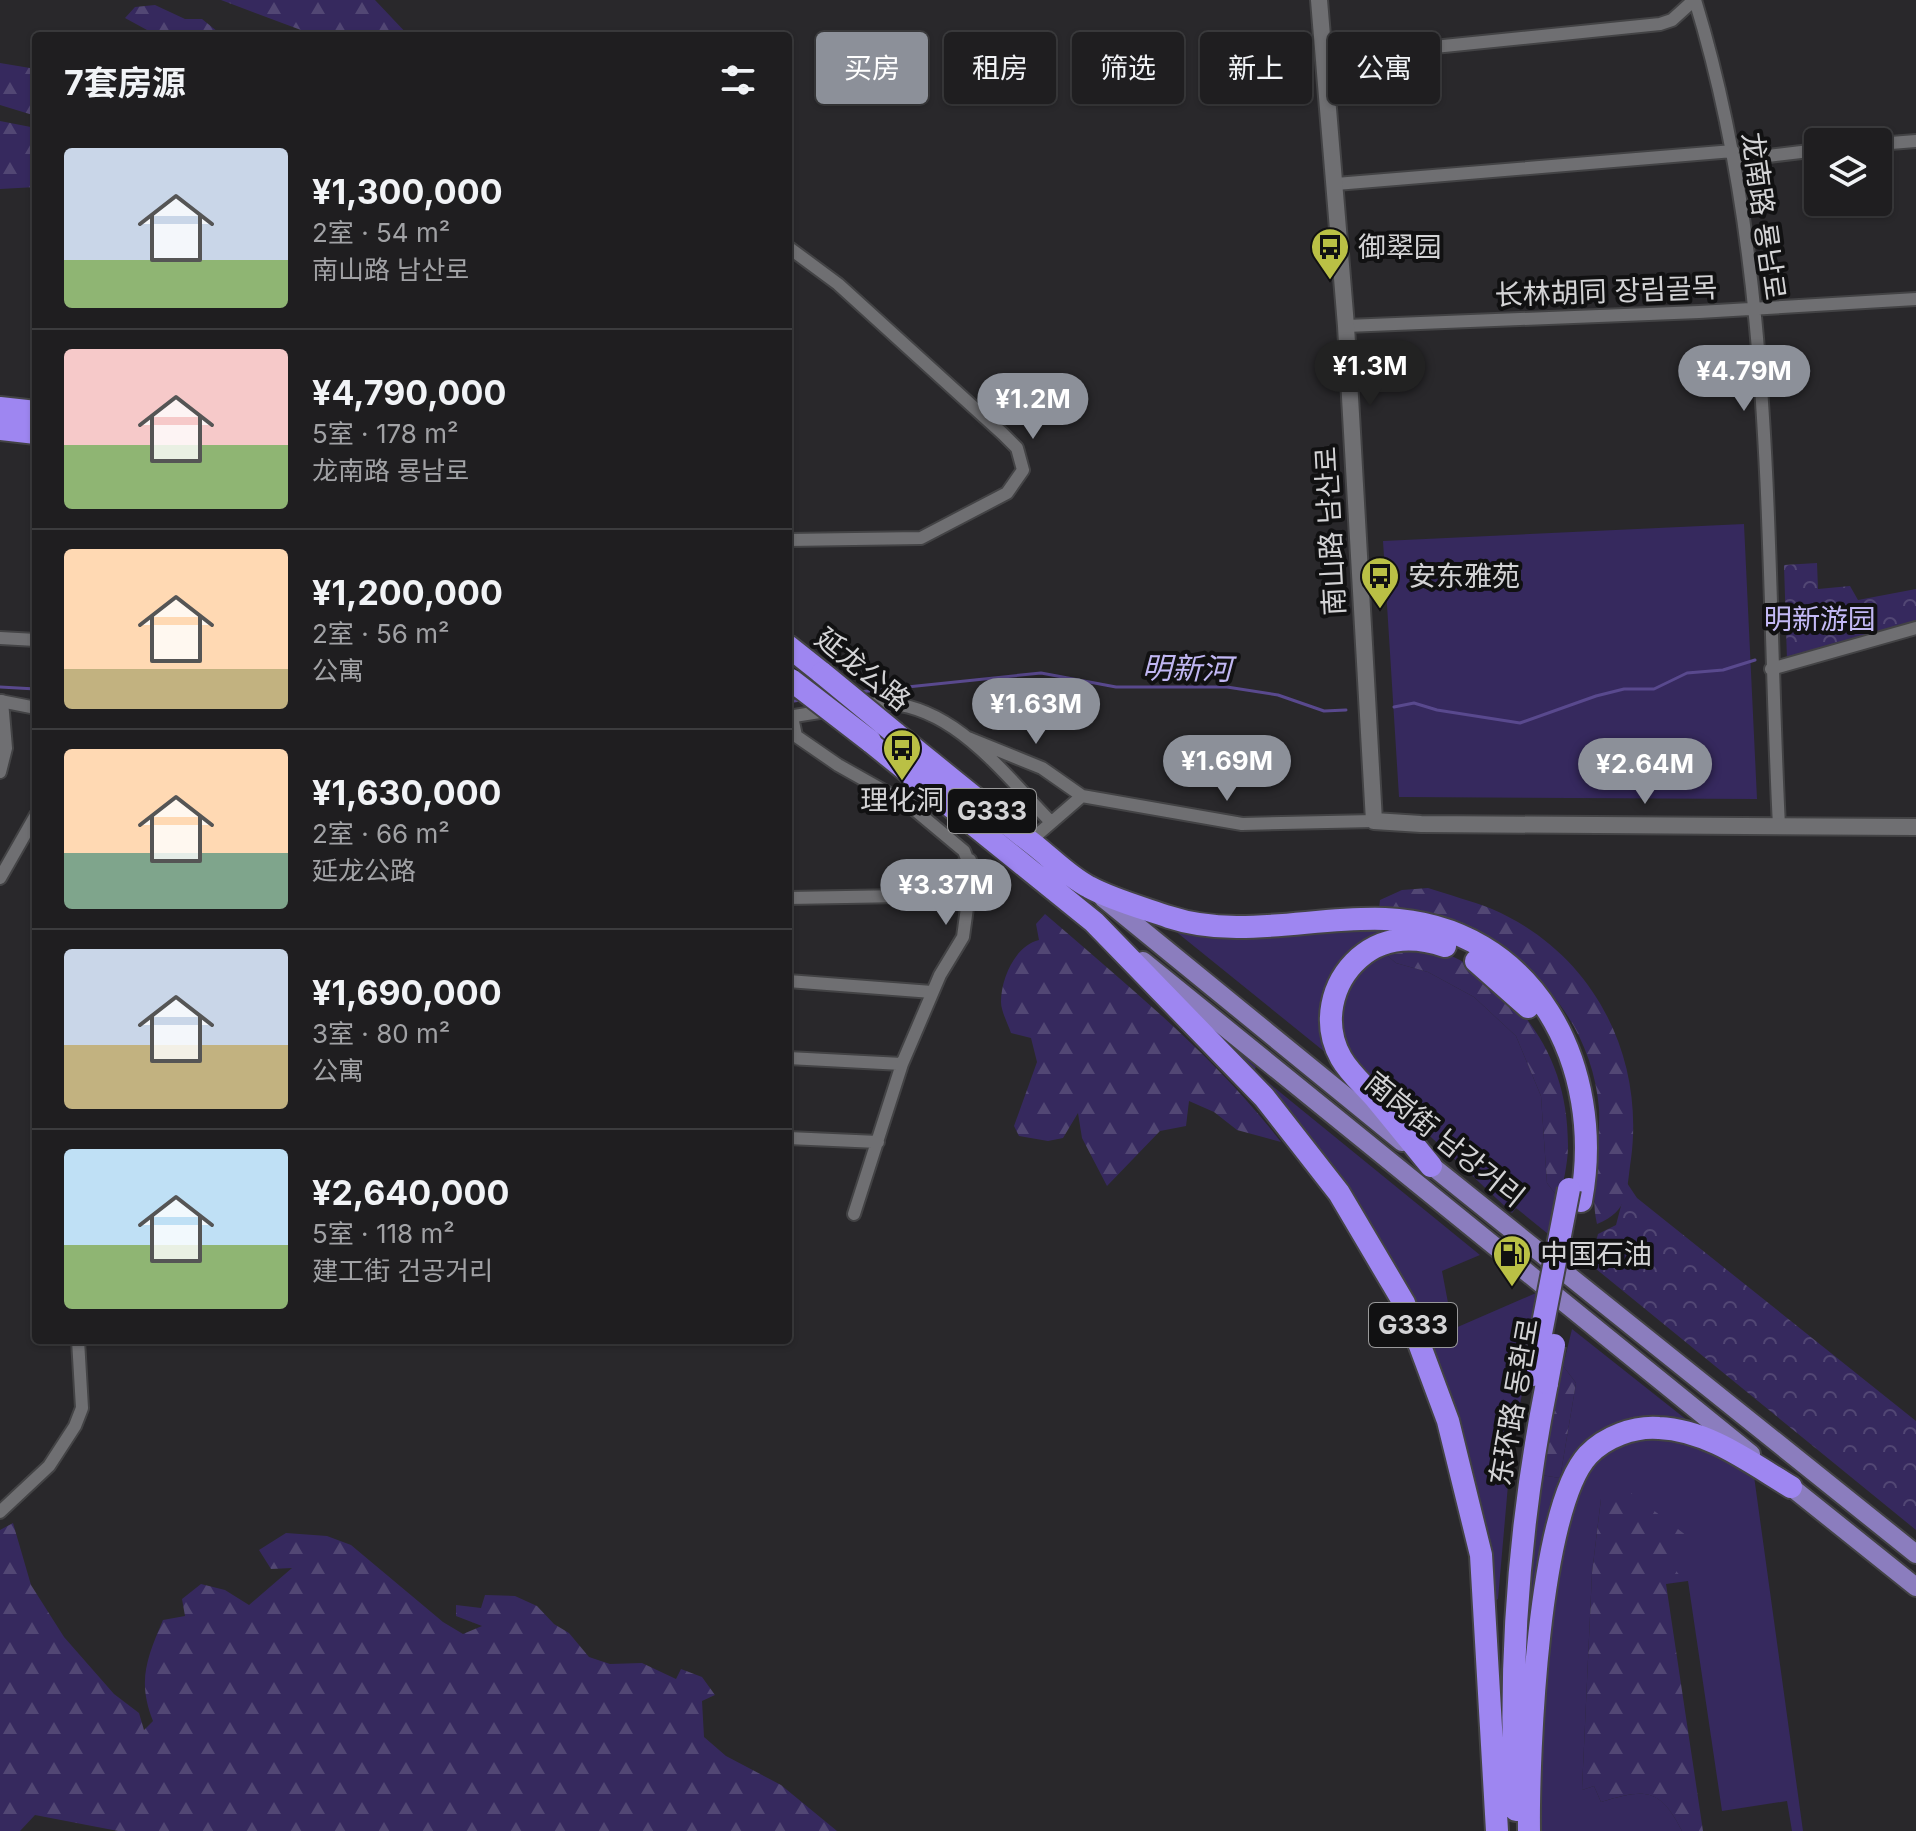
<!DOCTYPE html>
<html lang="zh">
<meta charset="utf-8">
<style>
:root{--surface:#1f1e20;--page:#272729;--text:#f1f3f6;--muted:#a1a2a5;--line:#3c3c3e;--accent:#8c9099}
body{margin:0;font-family:Inter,"Noto Sans SC","Noto Sans KR",sans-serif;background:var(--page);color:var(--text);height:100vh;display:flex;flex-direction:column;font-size:30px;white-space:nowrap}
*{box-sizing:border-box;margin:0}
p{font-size:26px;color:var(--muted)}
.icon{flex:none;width:44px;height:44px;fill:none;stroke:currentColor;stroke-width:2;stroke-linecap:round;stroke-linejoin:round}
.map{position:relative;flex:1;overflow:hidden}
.panel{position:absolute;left:32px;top:32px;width:760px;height:1312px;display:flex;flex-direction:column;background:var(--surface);border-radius:8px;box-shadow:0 2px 6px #0004,0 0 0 2px var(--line)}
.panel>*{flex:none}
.guide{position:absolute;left:816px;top:32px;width:760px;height:72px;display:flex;gap:16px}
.buttons{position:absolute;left:1804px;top:128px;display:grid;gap:16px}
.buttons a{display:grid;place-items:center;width:88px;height:88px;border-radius:8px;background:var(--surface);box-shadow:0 2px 6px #0004,0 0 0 2px var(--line);font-size:40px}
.price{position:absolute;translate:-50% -68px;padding:0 18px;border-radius:28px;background:var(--accent);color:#fff;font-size:26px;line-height:52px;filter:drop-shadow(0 2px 4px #0008)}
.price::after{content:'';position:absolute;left:50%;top:48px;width:24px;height:18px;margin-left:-12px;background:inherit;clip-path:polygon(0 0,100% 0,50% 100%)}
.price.selected{background:#222;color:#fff}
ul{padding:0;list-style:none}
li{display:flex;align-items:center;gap:24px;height:200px;padding:0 32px}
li+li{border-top:2px solid var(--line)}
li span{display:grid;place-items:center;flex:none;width:224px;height:160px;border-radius:8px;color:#555}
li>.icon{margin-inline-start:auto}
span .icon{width:96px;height:96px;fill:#fffc;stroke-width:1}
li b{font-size:34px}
h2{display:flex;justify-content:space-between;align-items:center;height:96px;padding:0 32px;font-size:34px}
.tag{padding:0 28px;border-radius:8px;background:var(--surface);box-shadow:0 2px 6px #0004,0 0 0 2px var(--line);font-size:28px;line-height:72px}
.tag.selected{background:var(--accent);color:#fff}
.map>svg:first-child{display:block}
.grass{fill:#36295e}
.forest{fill:url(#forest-firs)}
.park{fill:url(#park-crowns)}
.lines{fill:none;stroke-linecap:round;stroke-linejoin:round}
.stream{stroke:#59498e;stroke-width:3}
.street-casing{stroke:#434345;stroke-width:16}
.secondary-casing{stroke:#434345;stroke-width:20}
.primary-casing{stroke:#434345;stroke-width:22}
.highway-casing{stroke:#434345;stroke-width:26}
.street{stroke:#6f6f72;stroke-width:12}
.secondary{stroke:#6f6f72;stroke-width:16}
.primary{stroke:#8b7dbe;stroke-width:18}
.highway{stroke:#9e86f1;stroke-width:22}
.highway-bridge-casing{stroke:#434345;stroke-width:26;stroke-linecap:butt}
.highway-bridge{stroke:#9e86f1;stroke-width:22}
.labels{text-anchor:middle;stroke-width:8;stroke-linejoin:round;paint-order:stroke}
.shield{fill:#111112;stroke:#99999a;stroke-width:2}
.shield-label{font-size:26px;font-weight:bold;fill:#d3d3d5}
.street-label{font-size:28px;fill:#d3d3d5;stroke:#111112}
.poi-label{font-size:28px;fill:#d3d3d5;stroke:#111112;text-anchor:start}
.park-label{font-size:28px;fill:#c3b9f5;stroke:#111112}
.water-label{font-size:30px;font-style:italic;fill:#c1b7f3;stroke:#111112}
</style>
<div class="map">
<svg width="1916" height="1831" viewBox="0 0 1916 1831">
<defs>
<pattern id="forest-firs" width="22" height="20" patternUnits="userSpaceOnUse" patternTransform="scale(2)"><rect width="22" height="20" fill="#36295e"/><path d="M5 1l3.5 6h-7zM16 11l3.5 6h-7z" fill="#524774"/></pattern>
<pattern id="park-crowns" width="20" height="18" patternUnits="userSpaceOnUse" patternTransform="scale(2)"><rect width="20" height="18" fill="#36295e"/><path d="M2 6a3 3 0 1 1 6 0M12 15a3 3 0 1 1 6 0" fill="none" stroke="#524774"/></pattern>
</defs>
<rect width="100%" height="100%" fill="#29282b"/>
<!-- grass -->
<path class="grass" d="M1744 524 1757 799 1399 797 1383 541Z
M1390 925 1392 932 1346 961 1331 1057 1169 926Z
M1382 951 1396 963 1428 972 1474 997 1516 1036 1541 1096 1547 1183 1560 1200 1553 1238 1516 1208 1512 1213 1354 1065 1340 1034 1346 982Z
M1208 1031 1217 1032 1256 1067 1254 1071 1480 1255 1442 1271 1453 1329 1536 1293 1541 1296 1511 1451 1498 1599 1492 1603 1410 1299Z
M1572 1329 1697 1428 1651 1419 1566 1472 1557 1489 1545 1525 1522 1713 1531 1550 1541 1475 1560 1478 1576 1383 1563 1366Z
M1658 1437 1706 1447 1754 1476 1803 1831H1792L1787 1801 1722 1811 1688 1581 1666 1584 1675 1560 1601 1499 1592 1573 1582 1790 1594 1786 1601 1802C1645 1789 1660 1787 1682 1831H1534L1539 1704 1570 1492 1603 1453 1641 1438Z"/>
<!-- forest -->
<path class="forest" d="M221 0H375L409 36H317Z
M155 5 185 19H202L223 36H147V30L125 18 135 7Z
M0 63 36 69V116L0 105Z
M0 121 36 128V187L0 189Z
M1428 888C1449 895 1472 901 1492 909 1592 952 1645 1054 1631 1159 1626 1190 1630 1211 1597 1224 1589 1191 1601 1145 1599 1108 1591 1015 1520 942 1433 916 1416 911 1396 911 1379 909L1380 900 1402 890Z
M1045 914C1128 986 1214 1055 1281 1142L1237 1130 1214 1112 1189 1101 1186 1126 1160 1131 1107 1186 1082 1138 1078 1113 1063 1138 1048 1141 1019 1136 1014 1126 1037 1062 1031 1038 1011 1033C1008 1024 1001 1011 1001 1002 1001 978 1016 945 1039 940L1036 924Z
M1400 947C1411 948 1425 948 1436 951 1458 956 1478 970 1494 984 1543 1028 1568 1078 1568 1146 1568 1163 1563 1182 1560 1200L1547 1183 1541 1096 1516 1036 1474 997 1428 972 1396 963 1382 951Z
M1563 1366 1576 1383 1560 1478 1541 1475Z
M1631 1493 1687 1536 1673 1567 1681 1577 1666 1584 1703 1831H1682C1660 1787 1644 1789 1601 1802L1594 1786 1582 1790 1592 1573 1601 1499Z
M13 1523 31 1585 64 1637 114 1694 139 1713 144 1730 153 1721C137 1681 147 1658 163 1620L185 1616 182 1599 201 1584 225 1590 249 1605 292 1568 271 1569 259 1550 286 1533 327 1536 351 1545 443 1622 463 1634 482 1626 456 1616V1605L481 1608 485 1595 515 1596 537 1606 554 1624 569 1633 589 1657 610 1664 642 1663 676 1679 681 1669 702 1677 715 1695 702 1701 704 1737 726 1756 781 1785 837 1831H118L35 1815 20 1831H0V1530Z"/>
<!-- park -->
<path class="park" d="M1817 563 1818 589 1850 586 1858 600 1916 589V620L1787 660 1784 565Z
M1627 1183 1637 1198 1916 1421V1530L1590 1264 1598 1234 1616 1225Z"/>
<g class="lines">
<!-- stream -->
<path class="stream" d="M0 687 36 689
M859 692 1041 673 1116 687H1227L1278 695 1324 711 1346 710
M788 702 800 700
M1394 707 1414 703 1437 710 1520 723 1596 696 1624 689H1654L1687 673 1723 670 1755 660"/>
<defs>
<path id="street" d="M1695 0C1777 266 1765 551 1779 826
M1326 58 1660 24 1672 20 1694 0
M1878 144 1916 141
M1735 160 1818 150
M1336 184 1733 151
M788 247 838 284 1003 434 1017 448 1023 470 1007 493 921 538 788 540
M1346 326 1699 312 1916 299
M0 638 36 640
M1771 669 1916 628
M0 701 36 708
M862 705C943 690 1000 770 1050 821
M788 717 832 710
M792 717 796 736 838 765 909 805 964 851 972 871 963 937 940 975 902 1064 854 1214
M968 738 1042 768 1082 796 1242 824 1374 821
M0 751 6 748 2 701
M0 772 6 748
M1030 841 1082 796
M0 878 36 815
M788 898 903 896 932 885 970 860
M788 981 932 992
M788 1058 902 1064
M788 1138 878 1142
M0 1512 49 1466 75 1426 82 1408 78 1340"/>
<path id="secondary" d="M1319 0 1346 326 1374 821 1421 824 1916 827"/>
<path id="primary" d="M1103 898 1402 1142
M1143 961 1751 1454
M1422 1158 1916 1554
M1780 1478 1916 1587"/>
<path id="highway" d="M0 408 36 412
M0 429 36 433
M788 646 822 673
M895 733C942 771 989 810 1037 847 1053 860 1071 878 1089 887 1113 900 1143 908 1169 917 1238 940 1314 916 1385 919 1535 925 1606 1067 1581 1201
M870 741 1094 922 1264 1097 1339 1193 1404 1303 1448 1421 1481 1555 1497 1831
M1476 961 1528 1007
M1431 1166C1413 1144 1395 1122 1377 1100 1365 1086 1350 1074 1341 1058 1322 1024 1331 983 1359 958 1384 936 1415 936 1445 946
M1516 1810C1508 1667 1519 1523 1547 1383
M1529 1831C1528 1754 1538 1509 1588 1455 1605 1437 1634 1426 1659 1428 1708 1430 1751 1463 1791 1487"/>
</defs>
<!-- street casing -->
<use href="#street" class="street-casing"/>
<!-- secondary casing -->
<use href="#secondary" class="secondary-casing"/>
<!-- primary casing -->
<use href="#primary" class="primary-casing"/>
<!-- highway casing -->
<use href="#highway" class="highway-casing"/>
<!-- street -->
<use href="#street" class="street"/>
<!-- secondary -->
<use href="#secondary" class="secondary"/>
<!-- primary -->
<use href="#primary" class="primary"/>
<!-- highway -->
<use href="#highway" class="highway"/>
<defs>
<path id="highway-bridge" d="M822 673 895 733
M791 680 870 741
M1533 1375 1569 1189
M1547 1383 1554 1345"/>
</defs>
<!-- highway-bridge casing -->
<use href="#highway-bridge" class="highway-bridge-casing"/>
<!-- highway-bridge -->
<use href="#highway-bridge" class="highway-bridge"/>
</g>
<!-- icons -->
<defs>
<symbol id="bus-pin" viewBox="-11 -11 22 30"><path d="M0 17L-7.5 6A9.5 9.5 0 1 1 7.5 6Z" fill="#bac045" stroke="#111112"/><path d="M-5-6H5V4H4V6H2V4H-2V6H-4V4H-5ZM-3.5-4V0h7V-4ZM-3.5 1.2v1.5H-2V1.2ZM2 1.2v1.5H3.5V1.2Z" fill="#111"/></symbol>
<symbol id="fuel-pin" viewBox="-11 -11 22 30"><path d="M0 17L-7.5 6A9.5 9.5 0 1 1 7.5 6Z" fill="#bac045" stroke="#111112"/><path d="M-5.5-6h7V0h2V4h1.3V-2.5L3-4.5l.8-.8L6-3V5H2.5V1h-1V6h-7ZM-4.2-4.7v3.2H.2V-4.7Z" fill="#111"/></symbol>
</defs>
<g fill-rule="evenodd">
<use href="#bus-pin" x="1308" y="225" width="44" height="60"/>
<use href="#bus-pin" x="1358" y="554" width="44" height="60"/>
<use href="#bus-pin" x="880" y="726" width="44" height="60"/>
<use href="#fuel-pin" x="1490" y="1232" width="44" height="60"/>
</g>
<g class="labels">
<!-- shield labels -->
<g class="shield">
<rect x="948" y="789" width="88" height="44" rx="6"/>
<rect x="1369" y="1303" width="88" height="44" rx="6"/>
</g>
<g class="shield-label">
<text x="992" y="820">G333</text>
<text x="1413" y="1334">G333</text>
</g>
<!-- street labels -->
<g class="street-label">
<text transform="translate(1764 216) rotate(82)" y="10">龙南路 룡남로</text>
<text transform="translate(1606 291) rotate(-2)" y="10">长林胡同 장림골목</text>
<text transform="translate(1330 531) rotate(-93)" y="10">南山路 남산로</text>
<text transform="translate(863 669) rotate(39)" y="10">延龙公路</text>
<text transform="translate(1445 1139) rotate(39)" y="10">南岗街 남강거리</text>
<text transform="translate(1514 1402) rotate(-80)" y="10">东环路 동환로</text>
</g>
<!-- poi labels -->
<g class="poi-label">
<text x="1358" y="257">御翠园</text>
<text x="1408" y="586">安东雅苑</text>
<text x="902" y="810" text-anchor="middle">理化洞</text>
<text x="1540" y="1264">中国石油</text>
</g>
<!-- park labels -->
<g class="park-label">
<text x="1820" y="629">明新游园</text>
</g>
<!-- water labels -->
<g class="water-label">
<text transform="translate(1187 669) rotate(1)" y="10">明新河</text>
</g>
</g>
</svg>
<div class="buttons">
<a><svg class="icon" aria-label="layers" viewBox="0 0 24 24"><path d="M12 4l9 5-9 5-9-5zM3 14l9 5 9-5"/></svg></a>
</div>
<b class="price selected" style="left:1370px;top:408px">¥1.3M</b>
<b class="price" style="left:1744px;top:413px">¥4.79M</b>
<b class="price" style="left:1033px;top:441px">¥1.2M</b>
<b class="price" style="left:1036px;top:746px">¥1.63M</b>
<b class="price" style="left:1227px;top:803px">¥1.69M</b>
<b class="price" style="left:1645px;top:806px">¥2.64M</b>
<b class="price" style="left:946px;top:927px">¥3.37M</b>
<div class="guide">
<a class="tag selected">买房</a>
<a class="tag">租房</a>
<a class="tag">筛选</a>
<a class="tag">新上</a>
<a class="tag">公寓</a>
</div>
<section class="panel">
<h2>7套房源<svg class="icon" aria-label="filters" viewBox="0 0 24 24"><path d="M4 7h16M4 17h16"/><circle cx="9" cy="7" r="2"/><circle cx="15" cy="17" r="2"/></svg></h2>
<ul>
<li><span style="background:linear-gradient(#c9d6e8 70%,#8fb573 0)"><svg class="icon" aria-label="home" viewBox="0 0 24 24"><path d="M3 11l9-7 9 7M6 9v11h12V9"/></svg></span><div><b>¥1,300,000</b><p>2室 · 54 m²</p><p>南山路 남산로</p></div></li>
<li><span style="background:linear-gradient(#f6c9c9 60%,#8fb573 0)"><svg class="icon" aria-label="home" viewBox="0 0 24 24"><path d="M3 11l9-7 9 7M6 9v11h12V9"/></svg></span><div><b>¥4,790,000</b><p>5室 · 178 m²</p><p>龙南路 룡남로</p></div></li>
<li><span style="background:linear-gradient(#ffd9b3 75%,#c2b280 0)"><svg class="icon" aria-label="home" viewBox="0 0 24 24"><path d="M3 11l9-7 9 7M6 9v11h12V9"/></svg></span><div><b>¥1,200,000</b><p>2室 · 56 m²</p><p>公寓</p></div></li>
<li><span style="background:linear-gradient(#ffd9b3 65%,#7fa58c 0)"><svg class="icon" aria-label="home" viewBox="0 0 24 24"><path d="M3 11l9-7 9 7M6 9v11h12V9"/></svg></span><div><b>¥1,630,000</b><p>2室 · 66 m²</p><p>延龙公路</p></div></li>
<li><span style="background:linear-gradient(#c9d6e8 60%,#c2b280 0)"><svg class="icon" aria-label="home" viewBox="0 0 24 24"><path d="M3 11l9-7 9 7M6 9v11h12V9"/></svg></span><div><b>¥1,690,000</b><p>3室 · 80 m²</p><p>公寓</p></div></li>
<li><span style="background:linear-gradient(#bfe0f5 60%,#8fb573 0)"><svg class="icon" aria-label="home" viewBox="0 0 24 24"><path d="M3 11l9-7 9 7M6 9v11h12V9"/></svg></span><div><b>¥2,640,000</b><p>5室 · 118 m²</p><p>建工街 건공거리</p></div></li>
</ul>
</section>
</div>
